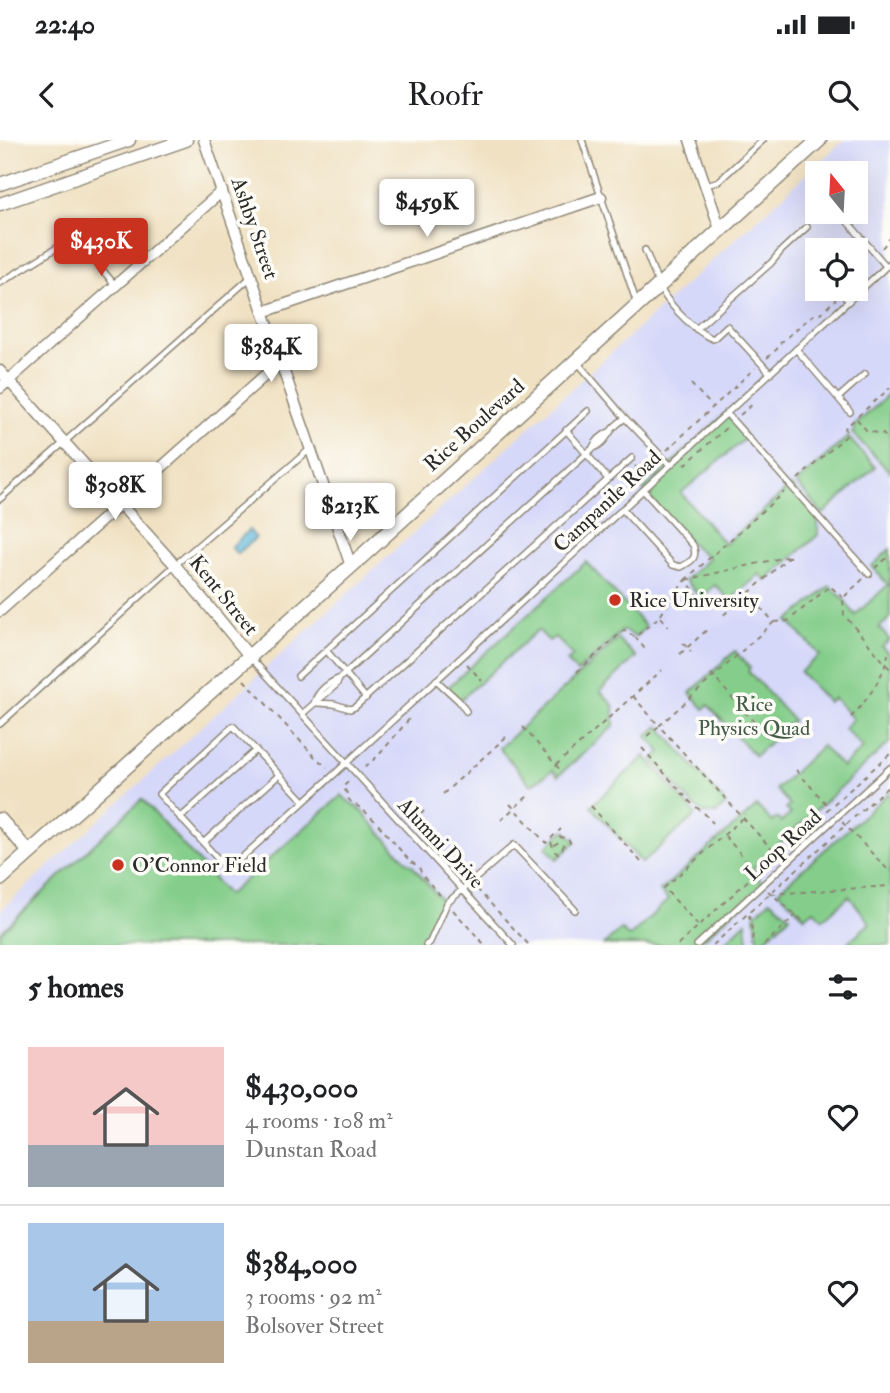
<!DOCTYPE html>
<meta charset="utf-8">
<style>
:root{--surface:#fff;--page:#f6f6f6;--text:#202124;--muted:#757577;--line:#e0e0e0;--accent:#c8321e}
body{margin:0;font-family:"IM FELL Double Pica",serif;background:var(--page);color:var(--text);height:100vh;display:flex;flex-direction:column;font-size:26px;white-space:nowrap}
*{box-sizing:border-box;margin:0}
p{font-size:23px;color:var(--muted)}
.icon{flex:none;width:38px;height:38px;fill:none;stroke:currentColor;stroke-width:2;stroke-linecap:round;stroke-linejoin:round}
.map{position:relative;height:805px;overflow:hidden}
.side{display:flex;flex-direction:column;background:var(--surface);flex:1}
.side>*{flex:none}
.needle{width:46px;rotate:342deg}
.fabs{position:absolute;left:805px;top:21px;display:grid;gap:14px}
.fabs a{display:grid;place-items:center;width:63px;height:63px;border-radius:0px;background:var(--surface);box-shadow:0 7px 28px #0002;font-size:35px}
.price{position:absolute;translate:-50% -60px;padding:0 16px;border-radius:7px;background:#fff;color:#222;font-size:23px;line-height:46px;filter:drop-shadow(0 2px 4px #0008)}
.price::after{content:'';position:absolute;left:50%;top:42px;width:21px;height:16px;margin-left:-10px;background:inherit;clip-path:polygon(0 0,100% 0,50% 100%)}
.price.on{background:var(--accent);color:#fff}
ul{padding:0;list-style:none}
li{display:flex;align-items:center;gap:21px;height:175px;padding:0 28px}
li+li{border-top:2px solid var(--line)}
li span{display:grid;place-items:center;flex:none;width:196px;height:140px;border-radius:0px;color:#555}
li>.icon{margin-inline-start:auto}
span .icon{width:84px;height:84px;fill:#fffc;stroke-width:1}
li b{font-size:30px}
h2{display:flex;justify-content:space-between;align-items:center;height:84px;padding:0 28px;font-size:30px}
.status{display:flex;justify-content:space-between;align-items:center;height:49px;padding:0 35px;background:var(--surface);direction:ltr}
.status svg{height:19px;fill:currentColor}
header{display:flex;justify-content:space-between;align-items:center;height:91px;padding:0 28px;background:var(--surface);font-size:32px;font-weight:600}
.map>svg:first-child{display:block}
.built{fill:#d6d8f9;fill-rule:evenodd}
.green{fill:#84cd8a;stroke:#587c5a;stroke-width:2}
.water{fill:#58b5d7;stroke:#427081;stroke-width:2}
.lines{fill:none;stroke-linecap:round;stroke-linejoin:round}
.service-casing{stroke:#8e8676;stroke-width:8}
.minor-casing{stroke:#8e8676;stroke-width:13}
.tertiary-casing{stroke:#8e8676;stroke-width:15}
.secondary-casing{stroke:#8e8676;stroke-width:17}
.path{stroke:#8e8676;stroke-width:2;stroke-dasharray:5 5;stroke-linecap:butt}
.service{stroke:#fff;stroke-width:5}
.minor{stroke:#fff;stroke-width:10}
.tertiary{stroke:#fff;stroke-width:12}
.secondary{stroke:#fff;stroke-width:14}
.poi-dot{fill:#c8321e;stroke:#fdfcf7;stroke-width:2.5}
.labels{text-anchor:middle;stroke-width:7;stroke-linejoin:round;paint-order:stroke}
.street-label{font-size:21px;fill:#2b2b2b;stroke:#fdfcf7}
.poi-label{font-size:21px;fill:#2b2b2b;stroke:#fdfcf7;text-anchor:start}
.park-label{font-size:21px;fill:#465c48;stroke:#fdfcf7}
</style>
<div class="status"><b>22:40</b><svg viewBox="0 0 49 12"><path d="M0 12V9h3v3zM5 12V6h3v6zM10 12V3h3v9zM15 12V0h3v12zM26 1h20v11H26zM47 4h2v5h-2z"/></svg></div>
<header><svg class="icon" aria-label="back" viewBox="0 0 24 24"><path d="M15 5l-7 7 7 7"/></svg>Roofr<svg class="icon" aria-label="search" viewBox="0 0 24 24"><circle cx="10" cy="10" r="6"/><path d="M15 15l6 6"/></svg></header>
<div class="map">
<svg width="890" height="805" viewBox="0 0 890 805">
<rect width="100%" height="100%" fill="#fdfcf7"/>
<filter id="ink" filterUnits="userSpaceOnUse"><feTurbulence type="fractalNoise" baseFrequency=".0143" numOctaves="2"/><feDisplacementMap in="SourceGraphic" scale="14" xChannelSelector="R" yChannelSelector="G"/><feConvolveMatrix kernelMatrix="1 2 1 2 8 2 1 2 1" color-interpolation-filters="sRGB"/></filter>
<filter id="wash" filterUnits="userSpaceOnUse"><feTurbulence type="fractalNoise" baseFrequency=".00686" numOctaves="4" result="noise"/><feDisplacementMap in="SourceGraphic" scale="28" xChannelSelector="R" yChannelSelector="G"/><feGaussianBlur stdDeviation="1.57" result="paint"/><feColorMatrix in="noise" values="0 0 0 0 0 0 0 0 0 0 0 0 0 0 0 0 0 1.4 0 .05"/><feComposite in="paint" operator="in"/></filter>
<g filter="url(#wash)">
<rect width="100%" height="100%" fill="#f0e1c2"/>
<!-- built -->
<path class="built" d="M844 0H890V805H0V771ZM817 33H856V72H817ZM817 110H856V149H817Z"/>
<!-- green -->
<path class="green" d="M890 253V332L852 293 855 290 853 287Z
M726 273 747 297 681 353 725 404 791 346 818 377V395L766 441 760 434 730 460 715 445 701 458 685 440 709 418 693 405 643 350Z
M848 297 875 327 823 374 796 343Z
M890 409V478L879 488 890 500 882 507 890 516V602L753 728 763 744 697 805H604L621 789 629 797 668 760 660 751 757 666 772 682 777 678 781 682 791 674 786 669 790 665 776 649 822 606 842 627 863 608 844 588 853 579 834 558 828 562 800 532 820 515 788 481 830 446 843 458 855 475 888 445 872 426Z
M586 422 646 487 635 497 623 490 577 532 567 521 573 515 555 497 549 501 538 490 459 561 446 549Z
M618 499 636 517 600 551 614 566V586L558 636 553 630 531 645 499 608Z
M735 511 750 528 748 531 793 580 755 616 708 565 704 569 690 553Z
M659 586 726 664 717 673H704L692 664 653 620 661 612 647 596Z
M645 616 696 675 642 723 591 666Z
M890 652V805H851L848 802 870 783 849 756 823 779 814 770 805 777 778 751Z
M342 655C350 665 364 669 369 680L407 722 412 725 443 762C431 773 428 791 419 805H0V793L142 659 228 755Z
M565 690 576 702 557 719 546 707Z
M770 760 790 776 762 802 758 800 755 775Z
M746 782 748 802 745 805H722Z"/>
<!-- water -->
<path class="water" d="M249 390 256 398 237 414 231 407Z"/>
</g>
<g filter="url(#ink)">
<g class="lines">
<defs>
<path id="service" d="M582 0 637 164
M706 45 719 41 763 0
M846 80 886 126
M645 110C651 124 656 140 663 153 673 169 696 192 713 199L727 186 770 233
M0 143 68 101 74 100 80 103 115 145
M837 149 849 161
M696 189 771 123 782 110 807 87
M796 209 850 272
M578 223 625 278 670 325
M838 258 865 234
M726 273 869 434
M566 290 608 339
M592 309C596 300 602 295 611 291
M0 359 251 137
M622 369 673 425 681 427C692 421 698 418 693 405L643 350
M326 510 366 558
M250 517 513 805
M298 536 588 271
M436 540 459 561 466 571
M314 563C318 551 327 544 338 539
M317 563 334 564 350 569 355 567 632 318
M302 574 336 545 340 538 592 309C602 305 605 300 611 291 614 286 620 282 625 278
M0 584 175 425 309 310
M304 661 233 586 159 654 228 730 328 640 890 123
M180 678 256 610
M203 703 279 635
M426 805 430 802 447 763 514 705 575 770
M697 805 890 628"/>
<path id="minor" d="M204 0 351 426
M690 0 720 89
M263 172 601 57
M0 231 175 425 250 517
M0 248 222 51
M0 471 280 222"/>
<path id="tertiary" d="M0 44 129 0
M0 64 186 0
M0 679 30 713"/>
<path id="secondary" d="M0 739 351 426 819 0"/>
</defs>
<!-- service casing -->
<use href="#service" class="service-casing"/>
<!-- minor casing -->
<use href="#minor" class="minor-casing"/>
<!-- tertiary casing -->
<use href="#tertiary" class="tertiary-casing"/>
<!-- secondary casing -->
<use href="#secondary" class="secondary-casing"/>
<!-- path -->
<path class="path" d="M882 108 890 98
M767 218 777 209 779 204 813 175 821 173 836 159
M691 244 712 266
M740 275 754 263
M858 276 890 248
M857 279 867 291 883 294 890 302
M667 310 755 228
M685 325 728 286
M635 326 646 337
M642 333 655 321
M798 339 847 295 845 288 854 280
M875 428 890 415
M863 439 843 458 844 475 890 529
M685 440 784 352
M686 440 790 416
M749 453 790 416 791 418
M661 477 669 487
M775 482 788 481 830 446 843 458
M635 497 645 509
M683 503 691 512
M680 514 708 489
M467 524 482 541
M577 532 624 490 635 497 660 476 685 440 701 458
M711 534 771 601
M244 540 316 618 327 627
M633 556 659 586 774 482 748 454 720 478
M851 577C866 562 885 535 888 514
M523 587 562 632
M647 596 659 586 777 715
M642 608 692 664 704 673 713 683
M556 625 662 530
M365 627 378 616 411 577
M796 630 829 667
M348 642 343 647 347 653C347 658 349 660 353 664 368 668 398 709 411 722L419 727 422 735 440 755
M443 654 506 597
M510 664 546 703 561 689
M591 666 642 723
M501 680 529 655
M414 681 424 671
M842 682 890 732
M417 685 463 735
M725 696 746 720 759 738
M551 702 555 712 558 713 561 712 564 705 570 702 568 698 561 697 557 694
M554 705 559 702 561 697
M477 749 529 805
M768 751 802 780
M771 754 890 746
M453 770 485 805
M749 775 753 794 751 805
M698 785 664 748 743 678 745 674
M678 805 755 734 890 614
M713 805 890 645
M764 805 796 775"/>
<!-- service -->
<use href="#service" class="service"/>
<!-- minor -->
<use href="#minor" class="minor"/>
<!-- tertiary -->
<use href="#tertiary" class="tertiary"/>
<!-- secondary -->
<use href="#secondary" class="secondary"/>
</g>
</g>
<!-- markers -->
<g class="poi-dot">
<circle cx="615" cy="460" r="7"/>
<circle cx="118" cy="725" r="7"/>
</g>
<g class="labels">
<!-- street labels -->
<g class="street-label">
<text transform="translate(255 88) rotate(71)" y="7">Ashby Street</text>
<text transform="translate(474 285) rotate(-42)" y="7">Rice Boulevard</text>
<text transform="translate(607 361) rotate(-43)" y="7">Campanile Road</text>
<text transform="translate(224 455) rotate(51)" y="7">Kent Street</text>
<text transform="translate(441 703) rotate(47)" y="7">Alumni Drive</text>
<text transform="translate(783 705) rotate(-42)" y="7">Loop Road</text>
</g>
<!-- poi labels -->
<g class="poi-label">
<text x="629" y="467">Rice University</text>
<text x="132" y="732">O'Connor Field</text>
</g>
<!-- park labels -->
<g class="park-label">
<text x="754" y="571">Rice<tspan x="754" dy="24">Physics Quad</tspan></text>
</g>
</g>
</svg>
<div class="fabs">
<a><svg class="needle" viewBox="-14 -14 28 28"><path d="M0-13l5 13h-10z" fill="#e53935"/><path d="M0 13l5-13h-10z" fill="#757577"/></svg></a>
<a><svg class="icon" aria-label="locate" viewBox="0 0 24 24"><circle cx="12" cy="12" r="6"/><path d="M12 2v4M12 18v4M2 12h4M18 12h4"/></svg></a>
</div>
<b class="price" style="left:427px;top:99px">$459K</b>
<b class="price on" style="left:101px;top:138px">$430K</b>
<b class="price" style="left:271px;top:244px">$384K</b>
<b class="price" style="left:115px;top:382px">$308K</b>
<b class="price" style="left:350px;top:403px">$213K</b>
</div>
<section class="side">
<h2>5 homes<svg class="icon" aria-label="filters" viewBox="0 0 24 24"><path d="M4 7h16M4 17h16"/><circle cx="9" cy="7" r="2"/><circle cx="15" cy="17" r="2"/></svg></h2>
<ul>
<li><span style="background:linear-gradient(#f6c9c9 70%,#9aa5b1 0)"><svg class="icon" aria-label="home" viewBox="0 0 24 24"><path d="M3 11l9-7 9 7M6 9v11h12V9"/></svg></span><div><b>$430,000</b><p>4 rooms · 108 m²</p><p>Dunstan Road</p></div><svg class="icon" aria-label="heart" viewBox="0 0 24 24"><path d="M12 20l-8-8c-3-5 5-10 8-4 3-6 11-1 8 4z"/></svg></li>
<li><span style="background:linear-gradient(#a9c7e8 70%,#b9a48a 0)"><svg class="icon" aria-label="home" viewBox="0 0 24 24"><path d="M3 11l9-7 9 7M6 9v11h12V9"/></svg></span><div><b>$384,000</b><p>3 rooms · 92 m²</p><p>Bolsover Street</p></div><svg class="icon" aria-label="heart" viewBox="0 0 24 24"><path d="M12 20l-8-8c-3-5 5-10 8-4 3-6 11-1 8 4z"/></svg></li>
</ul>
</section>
